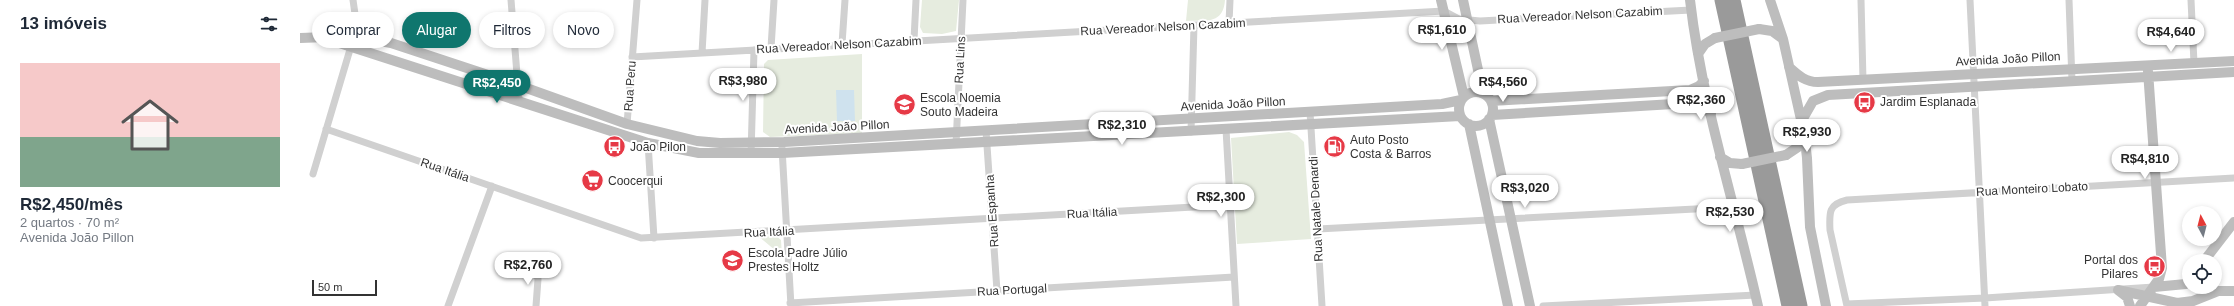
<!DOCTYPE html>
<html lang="pt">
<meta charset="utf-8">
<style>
:root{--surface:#fff;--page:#f6f6f7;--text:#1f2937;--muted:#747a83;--line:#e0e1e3;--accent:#0f766e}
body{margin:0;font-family:Arial,sans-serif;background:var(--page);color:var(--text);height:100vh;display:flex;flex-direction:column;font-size:15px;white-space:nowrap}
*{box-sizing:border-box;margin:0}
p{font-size:13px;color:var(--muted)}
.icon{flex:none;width:22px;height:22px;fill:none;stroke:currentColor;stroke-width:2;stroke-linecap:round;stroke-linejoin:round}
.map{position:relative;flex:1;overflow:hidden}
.sheet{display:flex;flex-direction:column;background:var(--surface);width:300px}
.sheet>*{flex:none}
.top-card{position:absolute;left:12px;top:12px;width:380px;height:36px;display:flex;gap:8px}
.needle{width:26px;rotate:353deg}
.tools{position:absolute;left:1882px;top:206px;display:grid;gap:8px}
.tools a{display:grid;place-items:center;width:40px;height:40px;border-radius:50%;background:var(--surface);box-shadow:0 2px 6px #0003;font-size:20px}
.scale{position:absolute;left:12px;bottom:10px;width:65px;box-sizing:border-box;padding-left:4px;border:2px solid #333;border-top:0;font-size:11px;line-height:14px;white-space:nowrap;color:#333;-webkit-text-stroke:3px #fff;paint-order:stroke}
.price{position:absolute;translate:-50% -34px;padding:0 9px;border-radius:14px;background:#fff;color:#222;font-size:13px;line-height:26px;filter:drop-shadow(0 1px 2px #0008)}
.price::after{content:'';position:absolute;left:50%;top:24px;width:12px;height:9px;margin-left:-6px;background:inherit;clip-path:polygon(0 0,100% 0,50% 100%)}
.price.current{background:var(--accent);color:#fff}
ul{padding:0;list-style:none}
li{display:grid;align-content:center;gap:8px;height:212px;padding:0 20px}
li+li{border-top:1px solid var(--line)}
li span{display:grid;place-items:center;height:124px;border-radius:0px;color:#555}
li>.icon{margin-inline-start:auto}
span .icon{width:72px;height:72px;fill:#fffc;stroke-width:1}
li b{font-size:17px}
h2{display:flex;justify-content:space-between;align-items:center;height:48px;padding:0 20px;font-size:17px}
.chip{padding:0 14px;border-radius:18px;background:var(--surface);box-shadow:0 2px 6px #0003;font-size:14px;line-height:36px}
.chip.current{background:var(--accent);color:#fff}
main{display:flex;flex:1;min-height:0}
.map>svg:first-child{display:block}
.green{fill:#e6ecdf}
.water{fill:#cfe2ee}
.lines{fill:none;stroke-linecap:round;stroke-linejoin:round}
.street{stroke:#d0d0d0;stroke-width:7}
.secondary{stroke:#bdbdbd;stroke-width:10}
.highway{stroke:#9a9a9a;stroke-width:13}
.secondary-bridge{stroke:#bdbdbd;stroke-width:10}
.labels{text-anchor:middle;stroke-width:4;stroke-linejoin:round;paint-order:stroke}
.street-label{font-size:12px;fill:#333;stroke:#fff}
.poi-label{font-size:12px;fill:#333;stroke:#fff;text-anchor:start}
</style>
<main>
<section class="sheet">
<h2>13 imóveis<svg class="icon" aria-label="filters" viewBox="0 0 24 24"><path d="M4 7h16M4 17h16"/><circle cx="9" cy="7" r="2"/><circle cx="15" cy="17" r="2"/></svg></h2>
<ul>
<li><span style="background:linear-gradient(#f6c9c9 60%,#7fa58c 0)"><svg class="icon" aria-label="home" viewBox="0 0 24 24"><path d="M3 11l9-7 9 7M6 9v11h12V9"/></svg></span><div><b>R$2,450/mês</b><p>2 quartos · 70 m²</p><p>Avenida João Pillon</p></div></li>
</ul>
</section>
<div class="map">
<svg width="1934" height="306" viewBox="0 0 1934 306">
<rect width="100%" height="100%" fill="#fff"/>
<!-- green -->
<path class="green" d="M622 0H659L656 31 642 34 623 33 620 27Z
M888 0H925C923 25 906 20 886 21Z
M562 54V133L470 137 463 132 464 64 468 60Z
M989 132 997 135 1004 142 1011 239 937 244 931 138Z
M475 235 481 240 482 256 458 236Z"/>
<!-- water -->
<path class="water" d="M536 90H554L555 121H537Z"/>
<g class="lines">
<!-- street -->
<path class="street" d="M211 0 219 99
M1561 0 1563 80
M1670 0 1685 306
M1769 0 1772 81
M1891 0 1894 63
M929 23 930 0
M614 40 616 0
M542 44 545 0
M471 48 474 0
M402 53 405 0
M332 57 1144 11 1159 19 1180 21 1391 10
M1010 112 1022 306
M327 124 337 0
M26 129 341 238 929 205
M926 129 936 306
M686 131 697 291
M891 132 894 25
M348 143 354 238
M656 144 663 0
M482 148 491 306
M451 154 454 50
M13 174 54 36 56 21 53 0
M1018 229 1433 207
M233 264 238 279 236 306
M490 303 934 277
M1547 304 1685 298 1854 287
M148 306 192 186
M1243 306 1456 295
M1547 306 1530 230C1529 212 1529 204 1547 200L1934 178"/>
<!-- secondary -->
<path class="secondary" d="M1141 0 1164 97
M1163 0 1183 93
M1390 0C1402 104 1435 204 1458 306
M1470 0 1483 39 1504 133 1507 158 1510 227 1526 306
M1459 29 1472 31 1483 39
M0 38 54 36 91 43 218 85 327 124 397 141 420 143 484 142 1142 104 1161 100
M30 40 348 143 399 153H482L1160 116
M1398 54 1405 44 1415 38
M1489 67C1498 75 1505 82 1518 82L1934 61
M1159 109a17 17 0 1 1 34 0a17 17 0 1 1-34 0Z
M1191 101 1390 90 1399 86 1404 81
M1192 115 1390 103 1404 108 1411 114
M1189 119 1230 306
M1501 122 1513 101 1528 95 1934 72
M1169 124 1208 306
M1486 155 1498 147 1504 133
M1420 157 1430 163 1442 164
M1904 261 1934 222
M1854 287 1886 284
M1899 287 1918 291H1934
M1818 290 1877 303 1893 301 1918 291
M1818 290 1827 297 1830 306
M1840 306 1859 279 1862 268 1848 71"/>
<!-- highway -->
<path class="highway" d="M1421 0 1488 306
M1434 0 1501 306"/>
<!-- secondary-bridge -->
<path class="secondary-bridge" d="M1415 38 1459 29
M1442 164 1486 155"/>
</g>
<!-- icons -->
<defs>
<symbol id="bus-disc" viewBox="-11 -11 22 22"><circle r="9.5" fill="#e63946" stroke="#fff"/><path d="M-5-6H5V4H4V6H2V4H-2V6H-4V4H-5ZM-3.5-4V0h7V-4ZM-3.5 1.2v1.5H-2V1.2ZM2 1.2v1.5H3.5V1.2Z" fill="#fff"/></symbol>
<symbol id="school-disc" viewBox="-11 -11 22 22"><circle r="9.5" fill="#e63946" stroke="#fff"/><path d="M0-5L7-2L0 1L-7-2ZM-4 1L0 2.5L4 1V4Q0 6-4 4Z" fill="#fff"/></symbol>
<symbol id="fuel-disc" viewBox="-11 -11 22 22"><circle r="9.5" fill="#e63946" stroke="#fff"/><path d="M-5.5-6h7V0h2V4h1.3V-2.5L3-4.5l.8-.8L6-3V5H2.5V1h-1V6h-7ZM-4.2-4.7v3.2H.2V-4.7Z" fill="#fff"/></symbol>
<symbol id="supermarket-disc" viewBox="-11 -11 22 22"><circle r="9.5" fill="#e63946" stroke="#fff"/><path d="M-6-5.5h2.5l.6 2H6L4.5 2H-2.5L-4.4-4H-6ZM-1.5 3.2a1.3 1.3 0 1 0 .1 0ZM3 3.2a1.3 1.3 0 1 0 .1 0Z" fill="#fff"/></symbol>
</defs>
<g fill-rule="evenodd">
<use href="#bus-disc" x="1552" y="90" width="25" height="25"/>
<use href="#school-disc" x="592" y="92" width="25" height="25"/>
<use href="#bus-disc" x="302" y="134" width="25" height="25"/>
<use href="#fuel-disc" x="1022" y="134" width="25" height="25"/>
<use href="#supermarket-disc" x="280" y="168" width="25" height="25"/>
<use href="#school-disc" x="420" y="248" width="25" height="25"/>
<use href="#bus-disc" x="1842" y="254" width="25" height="25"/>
</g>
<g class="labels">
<!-- street labels -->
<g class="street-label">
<text transform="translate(1280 15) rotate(-3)" y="4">Rua Vereador Nelson Cazabim</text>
<text transform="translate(863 27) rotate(-3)" y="4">Rua Vereador Nelson Cazabim</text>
<text transform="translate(539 45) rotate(-3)" y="4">Rua Vereador Nelson Cazabim</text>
<text transform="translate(1708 59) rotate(-3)" y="4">Avenida João Pillon</text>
<text transform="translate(660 60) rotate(-87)" y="4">Rua Lins</text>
<text transform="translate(330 86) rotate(-86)" y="4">Rua Peru</text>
<text transform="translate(933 104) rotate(-3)" y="4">Avenida João Pillon</text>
<text transform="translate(537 127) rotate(-3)" y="4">Avenida João Pillon</text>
<text transform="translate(145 170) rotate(19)" y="4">Rua Itália</text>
<text transform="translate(1732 189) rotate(-3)" y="4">Rua Monteiro Lobato</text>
<text transform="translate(1016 209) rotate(-93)" y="4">Rua Natale Denardi</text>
<text transform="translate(692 211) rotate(-94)" y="4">Rua Espanha</text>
<text transform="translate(792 213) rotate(-3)" y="4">Rua Itália</text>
<text transform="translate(469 232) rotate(-3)" y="4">Rua Itália</text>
<text transform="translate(712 290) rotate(-3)" y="4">Rua Portugal</text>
</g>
<!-- poi labels -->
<g class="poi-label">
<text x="620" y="102">Escola Noemia<tspan x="620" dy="14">Souto Madeira</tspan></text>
<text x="1580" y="106">Jardim Esplanada</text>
<text x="1050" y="144">Auto Posto<tspan x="1050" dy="14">Costa &amp; Barros</tspan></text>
<text x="330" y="151">João Pilon</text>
<text x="308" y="185">Coocerqui</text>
<text x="448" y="257">Escola Padre Júlio<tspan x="448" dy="14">Prestes Holtz</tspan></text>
<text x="1838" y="264" text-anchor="end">Portal dos<tspan x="1838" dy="14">Pilares</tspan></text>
</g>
</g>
</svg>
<div class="tools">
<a><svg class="needle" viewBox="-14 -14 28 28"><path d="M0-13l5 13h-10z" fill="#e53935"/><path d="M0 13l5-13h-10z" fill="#747a83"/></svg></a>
<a><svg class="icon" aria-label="locate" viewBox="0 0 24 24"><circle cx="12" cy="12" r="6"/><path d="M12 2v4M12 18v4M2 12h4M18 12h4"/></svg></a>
</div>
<div class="scale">50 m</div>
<b class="price" style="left:1142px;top:51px">R$1,610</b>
<b class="price" style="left:1871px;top:53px">R$4,640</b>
<b class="price" style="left:443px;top:102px">R$3,980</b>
<b class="price" style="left:1203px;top:103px">R$4,560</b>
<b class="price current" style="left:197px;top:104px">R$2,450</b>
<b class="price" style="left:1401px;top:121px">R$2,360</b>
<b class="price" style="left:822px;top:146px">R$2,310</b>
<b class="price" style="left:1507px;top:153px">R$2,930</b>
<b class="price" style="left:1845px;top:180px">R$4,810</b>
<b class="price" style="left:1225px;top:209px">R$3,020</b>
<b class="price" style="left:921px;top:218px">R$2,300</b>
<b class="price" style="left:1430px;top:233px">R$2,530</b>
<b class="price" style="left:228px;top:286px">R$2,760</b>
<div class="top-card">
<a class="chip">Comprar</a>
<a class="chip current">Alugar</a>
<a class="chip">Filtros</a>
<a class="chip">Novo</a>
</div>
</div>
</main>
